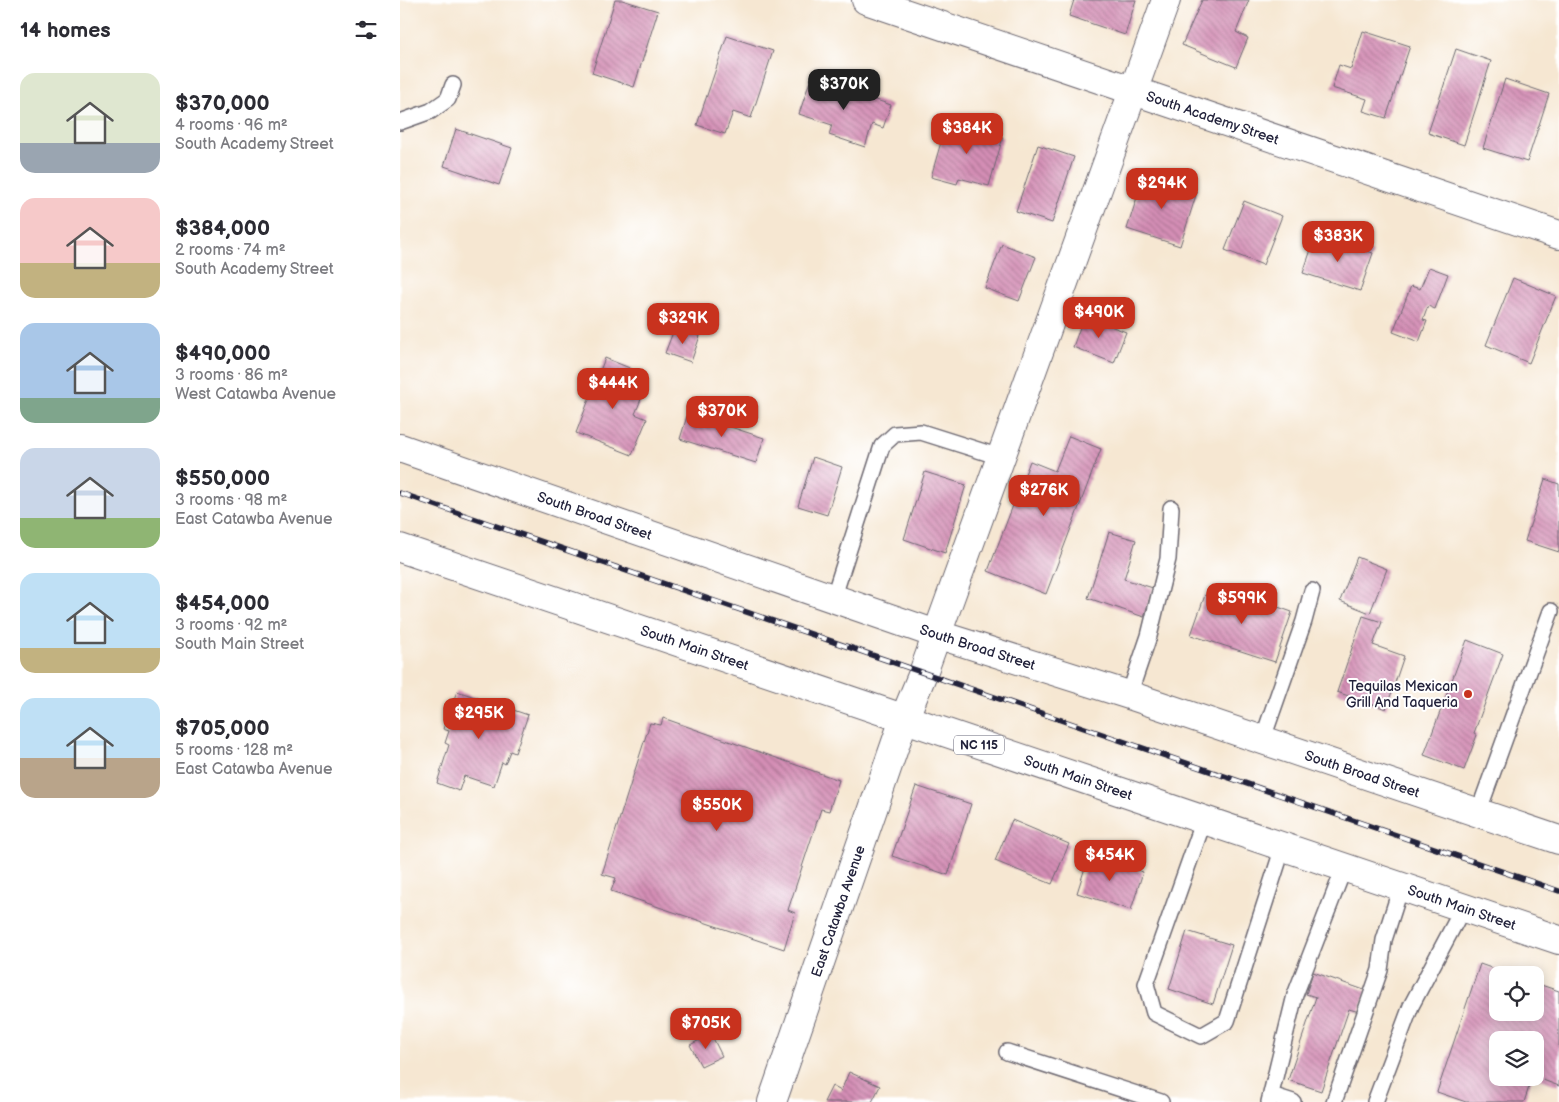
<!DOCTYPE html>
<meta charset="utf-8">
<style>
:root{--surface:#fff;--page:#f2f2f3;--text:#2b2b33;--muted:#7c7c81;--accent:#c8321e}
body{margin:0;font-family:"Balsamiq Sans",sans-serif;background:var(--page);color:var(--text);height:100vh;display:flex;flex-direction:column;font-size:19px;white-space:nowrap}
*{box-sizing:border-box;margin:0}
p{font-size:16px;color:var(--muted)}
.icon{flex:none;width:28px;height:28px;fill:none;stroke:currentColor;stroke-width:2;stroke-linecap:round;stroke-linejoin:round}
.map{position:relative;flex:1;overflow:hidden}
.drawer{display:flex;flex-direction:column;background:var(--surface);width:400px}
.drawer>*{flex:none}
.buttons{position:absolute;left:1089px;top:966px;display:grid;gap:10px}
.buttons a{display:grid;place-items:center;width:55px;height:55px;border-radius:10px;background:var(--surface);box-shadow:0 2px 12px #0003;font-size:25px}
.price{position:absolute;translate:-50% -42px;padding:0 11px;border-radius:10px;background:var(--accent);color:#fff;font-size:16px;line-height:32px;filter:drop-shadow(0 1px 2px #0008)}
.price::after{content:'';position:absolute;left:50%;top:30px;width:15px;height:11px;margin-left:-8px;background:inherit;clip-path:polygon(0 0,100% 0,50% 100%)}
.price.active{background:#222;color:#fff}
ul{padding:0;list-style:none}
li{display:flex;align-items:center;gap:15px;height:125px;padding:0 20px}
li span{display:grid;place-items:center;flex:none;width:140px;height:100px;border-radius:15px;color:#555}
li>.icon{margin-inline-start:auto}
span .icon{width:60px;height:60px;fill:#fffc;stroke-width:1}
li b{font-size:21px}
h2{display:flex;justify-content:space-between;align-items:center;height:60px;padding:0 20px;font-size:21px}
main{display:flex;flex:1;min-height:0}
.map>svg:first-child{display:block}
.building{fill:url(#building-back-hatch)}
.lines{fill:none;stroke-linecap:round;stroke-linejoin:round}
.lane-casing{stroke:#6c6770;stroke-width:18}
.street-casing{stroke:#6c6770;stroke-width:30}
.secondary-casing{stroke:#6c6770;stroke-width:30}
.primary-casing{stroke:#6c6770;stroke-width:30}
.lane{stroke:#fff;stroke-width:15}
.street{stroke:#fff;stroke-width:28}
.secondary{stroke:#fff;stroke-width:28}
.primary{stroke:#fff;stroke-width:28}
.rail-casing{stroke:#22223b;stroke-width:5.5}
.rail{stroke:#fff;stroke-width:4;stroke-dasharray:11;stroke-linecap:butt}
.poi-dot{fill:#c8321e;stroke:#fff;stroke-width:2}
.labels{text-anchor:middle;stroke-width:4;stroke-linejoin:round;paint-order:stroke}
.shield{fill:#fff;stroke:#646476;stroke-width:1}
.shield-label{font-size:12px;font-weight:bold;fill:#22223b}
.street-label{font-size:14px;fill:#22223b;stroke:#fff}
.poi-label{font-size:14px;fill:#22223b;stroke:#fff;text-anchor:end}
</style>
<main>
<section class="drawer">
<h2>14 homes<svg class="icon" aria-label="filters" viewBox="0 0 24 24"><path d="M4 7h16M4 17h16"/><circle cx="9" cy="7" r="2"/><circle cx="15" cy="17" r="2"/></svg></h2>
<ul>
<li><span style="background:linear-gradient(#dfe7d0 70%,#9aa5b1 0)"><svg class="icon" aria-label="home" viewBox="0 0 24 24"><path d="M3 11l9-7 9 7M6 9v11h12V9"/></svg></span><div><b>$370,000</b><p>4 rooms · 96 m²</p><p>South Academy Street</p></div></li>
<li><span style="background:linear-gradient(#f6c9c9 65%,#c2b280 0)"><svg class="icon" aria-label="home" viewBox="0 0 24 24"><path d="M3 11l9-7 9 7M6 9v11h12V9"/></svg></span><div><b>$384,000</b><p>2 rooms · 74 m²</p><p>South Academy Street</p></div></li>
<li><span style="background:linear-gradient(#a9c7e8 75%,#7fa58c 0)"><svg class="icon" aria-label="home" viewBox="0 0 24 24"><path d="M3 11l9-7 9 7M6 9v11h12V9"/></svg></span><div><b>$490,000</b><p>3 rooms · 86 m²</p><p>West Catawba Avenue</p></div></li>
<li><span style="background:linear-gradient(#c9d6e8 70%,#8fb573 0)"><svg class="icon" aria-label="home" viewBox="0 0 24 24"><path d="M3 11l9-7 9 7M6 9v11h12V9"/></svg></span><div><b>$550,000</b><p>3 rooms · 98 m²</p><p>East Catawba Avenue</p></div></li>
<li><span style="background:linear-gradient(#bfe0f5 75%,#c2b280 0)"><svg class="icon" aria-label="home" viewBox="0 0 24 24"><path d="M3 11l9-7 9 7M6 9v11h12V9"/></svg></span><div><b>$454,000</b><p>3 rooms · 92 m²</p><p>South Main Street</p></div></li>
<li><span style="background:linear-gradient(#bfe0f5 60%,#b9a48a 0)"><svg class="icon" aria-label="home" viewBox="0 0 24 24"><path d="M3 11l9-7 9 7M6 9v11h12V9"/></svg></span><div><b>$705,000</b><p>5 rooms · 128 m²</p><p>East Catawba Avenue</p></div></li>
</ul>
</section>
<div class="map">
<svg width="1159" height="1102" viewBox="0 0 1159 1102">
<defs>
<pattern id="building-back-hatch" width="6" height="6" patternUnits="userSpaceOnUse" patternTransform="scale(1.25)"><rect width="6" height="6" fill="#d48eb5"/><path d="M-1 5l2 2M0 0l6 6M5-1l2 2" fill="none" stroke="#ac7494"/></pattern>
</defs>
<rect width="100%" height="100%" fill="#fff"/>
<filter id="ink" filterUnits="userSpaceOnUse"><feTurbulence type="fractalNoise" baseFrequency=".02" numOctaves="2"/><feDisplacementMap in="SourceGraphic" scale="10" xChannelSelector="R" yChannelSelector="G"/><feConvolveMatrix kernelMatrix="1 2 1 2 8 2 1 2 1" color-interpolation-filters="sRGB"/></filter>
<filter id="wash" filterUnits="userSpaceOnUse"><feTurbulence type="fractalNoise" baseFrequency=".0096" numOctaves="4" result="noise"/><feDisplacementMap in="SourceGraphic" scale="20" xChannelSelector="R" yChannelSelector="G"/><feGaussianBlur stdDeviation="1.12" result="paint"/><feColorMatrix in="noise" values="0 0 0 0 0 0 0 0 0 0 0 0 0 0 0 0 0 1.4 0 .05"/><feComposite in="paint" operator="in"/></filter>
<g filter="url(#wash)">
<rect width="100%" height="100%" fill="#f6e7d2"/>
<g id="blocks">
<!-- building -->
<path class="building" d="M215 0H222L258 11 234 87 192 73Z
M674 0H736L725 35 669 16Z
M802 0H849L836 32 848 38 836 67 782 45Z
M963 31 1010 46 986 118 963 111 967 99 932 88 939 65 951 69Z
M327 36 373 51 351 118 333 112 325 134 297 125Z
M1056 49 1091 61 1064 145 1028 133Z
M411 78 491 105 483 128 472 124 465 147 429 135 432 125 399 114Z
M1105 79 1149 94 1127 162 1083 148Z
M547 121 603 137 589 186 559 178 557 184 531 177Z
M56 129 112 148 99 185 44 166Z
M638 145 674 157 652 223 616 211Z
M744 175 797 192 780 246 727 229Z
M844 201 882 216 863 265 825 250Z
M916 235 973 253 960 291 903 273Z
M602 244 636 257 619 301 585 288Z
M1029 267 1048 274 1035 309 1028 306 1023 320 1027 321 1019 342 993 332 1011 286 1020 289Z
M1113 278 1156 296 1129 363 1086 345Z
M684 316 726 332 714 363 673 347Z
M275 327 300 336 291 362 265 353Z
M205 358 232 369 226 385 244 392 235 414 247 419 232 455 176 433Z
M288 413 364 438 356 463 280 439Z
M669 436 701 449 646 594 588 571 630 461 655 471Z
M413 457 442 467 427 515 398 506Z
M525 472 566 485 545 553 504 539Z
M1145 479 1159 484V552L1125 541Z
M709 532 736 540 724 579 753 588 744 617 688 598Z
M957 557 987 569 970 613 940 601Z
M820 586 843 594 839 607 857 613 861 601 892 612 875 662 791 635 805 595 816 598Z
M963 616 982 622 973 645 1004 656 986 709 937 692Z
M1067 640 1103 654 1074 733 1077 735 1064 770 1024 755Z
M57 691 128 715 115 753 110 751 105 764 102 762 94 786 64 776 59 791 37 783 49 745 45 743 49 731 43 729Z
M263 718 439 780 429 811 421 809 388 910 395 913 384 949 211 891 216 878 202 874 250 723 261 725Z
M516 786 571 804 548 875 492 856Z
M612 820 669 844 652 884 595 861Z
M689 855 743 872 731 910 677 893Z
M787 931 832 945 813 1004 769 989Z
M1080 964 1111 975H1098V1012H1135V983L1159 991V1086L1135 1077V1040H1098V1078H1132L1124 1102H1066L1037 1092Z
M913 972 967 991 959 1012 949 1009 921 1091 888 1080 916 997 906 994Z
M311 1034 322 1056 301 1066 290 1045Z
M449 1072 480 1086 472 1102H424L432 1086 441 1091Z"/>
</g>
</g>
<g filter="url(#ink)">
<use href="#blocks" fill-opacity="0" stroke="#6c6770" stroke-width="1"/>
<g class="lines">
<defs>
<path id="lane" d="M0 122 31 111 48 99 53 85
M433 599 482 446 495 434 521 432 600 457
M729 695 749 636 768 559 771 508
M862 741 904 621 912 591
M1078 813 1151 611
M804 820 746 984 754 1013 801 1036 827 1021 883 847
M607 1052 761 1102
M871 1095 893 1102
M869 1102 895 995 944 868
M934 1102 980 970 984 940 1001 887
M975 1102 1011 1006 1063 908"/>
<g id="street">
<path id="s1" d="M466 0 1159 235"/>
<path id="s2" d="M372 1102 504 719 523 673 766 0"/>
</g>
<g id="secondary">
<path id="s3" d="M0 448 536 634 729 695 1159 840"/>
</g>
<g id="primary">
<path id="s4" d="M0 548 1159 940"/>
</g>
</defs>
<!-- lane casing -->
<use href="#lane" class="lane-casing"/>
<!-- street casing -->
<use href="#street" class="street-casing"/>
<!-- secondary casing -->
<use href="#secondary" class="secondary-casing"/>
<!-- primary casing -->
<use href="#primary" class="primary-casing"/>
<!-- lane -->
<use href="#lane" class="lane"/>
<!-- street -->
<use href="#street" class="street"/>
<!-- secondary -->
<use href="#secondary" class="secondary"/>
<!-- primary -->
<use href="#primary" class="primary"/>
<defs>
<path id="rail" d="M0 493 1159 891"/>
</defs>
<!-- rail casing -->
<use href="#rail" class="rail-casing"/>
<!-- rail -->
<use href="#rail" class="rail"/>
</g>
</g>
<!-- markers -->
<circle class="poi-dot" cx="1068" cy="694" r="5"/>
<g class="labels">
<!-- shield labels -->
<rect class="shield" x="554" y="735.5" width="50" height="19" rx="4"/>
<g class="shield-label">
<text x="579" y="749">NC 115</text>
</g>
<!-- street labels -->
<g class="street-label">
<text dy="5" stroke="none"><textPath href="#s1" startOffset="366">South Academy Street</textPath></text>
<text dy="5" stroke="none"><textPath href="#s3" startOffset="206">South Broad Street</textPath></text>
<text dy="5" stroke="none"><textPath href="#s3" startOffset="611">South Broad Street</textPath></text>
<text dy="5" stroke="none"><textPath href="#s4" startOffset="311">South Main Street</textPath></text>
<text dy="5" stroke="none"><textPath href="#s3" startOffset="1016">South Broad Street</textPath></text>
<text dy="5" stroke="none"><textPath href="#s4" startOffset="716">South Main Street</textPath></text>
<text dy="5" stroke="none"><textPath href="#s4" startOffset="1121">South Main Street</textPath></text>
<text dy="5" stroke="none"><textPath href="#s2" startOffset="202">East Catawba Avenue</textPath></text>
</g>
<!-- poi labels -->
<g class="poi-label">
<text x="1058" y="691">Tequilas Mexican<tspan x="1058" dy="16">Grill And Taqueria</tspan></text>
</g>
</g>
</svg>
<div class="buttons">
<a><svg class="icon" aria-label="locate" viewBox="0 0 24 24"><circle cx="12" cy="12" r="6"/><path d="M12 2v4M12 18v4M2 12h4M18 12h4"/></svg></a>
<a><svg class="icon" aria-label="layers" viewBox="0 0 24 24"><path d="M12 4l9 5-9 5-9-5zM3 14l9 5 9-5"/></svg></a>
</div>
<b class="price active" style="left:444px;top:111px">$370K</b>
<b class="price" style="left:567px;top:155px">$384K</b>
<b class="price" style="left:762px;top:210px">$294K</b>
<b class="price" style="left:938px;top:263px">$383K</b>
<b class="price" style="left:699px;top:339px">$490K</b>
<b class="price" style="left:283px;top:345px">$329K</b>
<b class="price" style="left:213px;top:410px">$444K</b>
<b class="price" style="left:322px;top:438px">$370K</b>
<b class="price" style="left:644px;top:517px">$276K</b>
<b class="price" style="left:842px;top:625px">$599K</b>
<b class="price" style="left:79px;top:740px">$295K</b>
<b class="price" style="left:317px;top:832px">$550K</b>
<b class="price" style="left:710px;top:882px">$454K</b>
<b class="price" style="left:306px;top:1050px">$705K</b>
</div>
</main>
